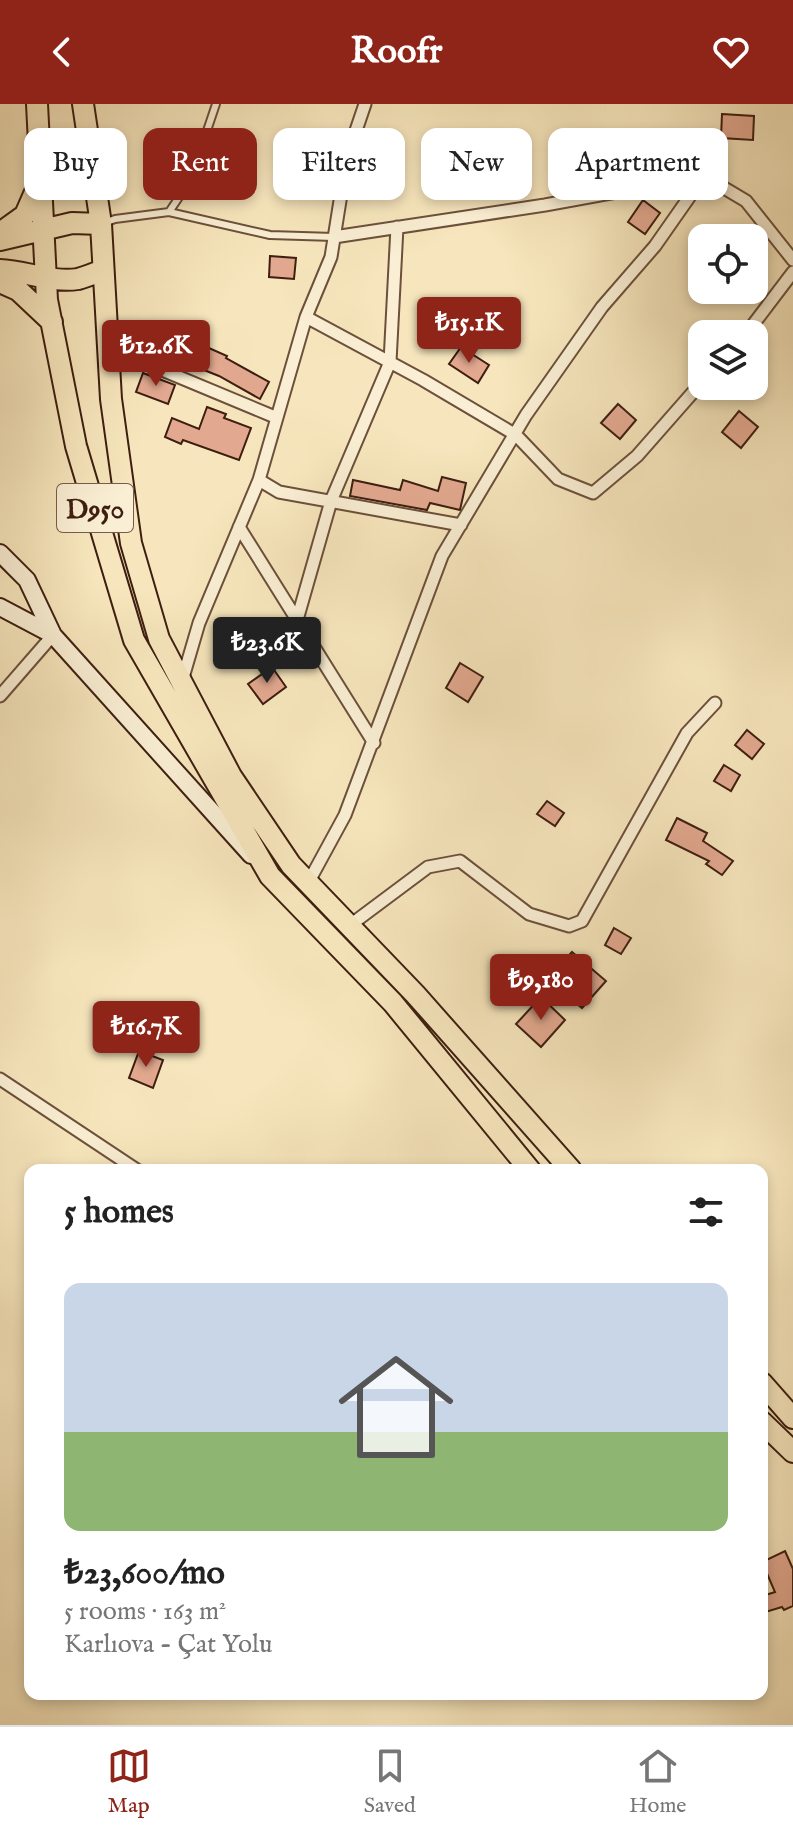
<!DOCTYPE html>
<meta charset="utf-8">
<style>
:root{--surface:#fff;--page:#f2f2f2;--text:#222;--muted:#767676;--line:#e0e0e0;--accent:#8f2418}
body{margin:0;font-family:"IM FELL English",serif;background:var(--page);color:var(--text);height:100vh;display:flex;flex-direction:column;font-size:30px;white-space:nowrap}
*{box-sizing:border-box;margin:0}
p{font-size:26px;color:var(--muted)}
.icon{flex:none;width:44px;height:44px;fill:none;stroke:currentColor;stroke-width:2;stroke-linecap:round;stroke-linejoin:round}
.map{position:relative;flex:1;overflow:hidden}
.panel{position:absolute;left:24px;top:1060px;width:744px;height:536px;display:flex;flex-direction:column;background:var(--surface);border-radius:16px;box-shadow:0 4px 12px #0003}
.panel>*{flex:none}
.guide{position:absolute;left:24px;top:24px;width:746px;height:72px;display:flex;gap:16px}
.tools{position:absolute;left:688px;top:120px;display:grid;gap:16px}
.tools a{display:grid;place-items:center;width:80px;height:80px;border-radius:16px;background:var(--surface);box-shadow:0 4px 12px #0003;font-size:40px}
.price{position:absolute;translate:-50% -68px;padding:0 18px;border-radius:8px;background:var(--accent);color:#fff;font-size:26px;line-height:52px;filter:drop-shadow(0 2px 4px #0008)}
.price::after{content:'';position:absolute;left:50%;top:48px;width:24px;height:18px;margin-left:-12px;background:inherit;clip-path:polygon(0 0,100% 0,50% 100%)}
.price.selected{background:#222;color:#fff}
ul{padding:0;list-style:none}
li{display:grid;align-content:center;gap:16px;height:424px;padding:0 40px}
li span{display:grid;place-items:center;height:248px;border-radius:16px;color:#555}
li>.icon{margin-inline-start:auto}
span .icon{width:144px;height:144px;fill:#fffc;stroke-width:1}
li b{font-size:34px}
h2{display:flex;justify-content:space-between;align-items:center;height:96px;padding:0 40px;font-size:34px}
.pill{padding:0 28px;border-radius:16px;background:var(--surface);box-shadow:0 4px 12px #0003;font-size:28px;line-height:72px}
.pill.selected{background:var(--accent);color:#fff}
header{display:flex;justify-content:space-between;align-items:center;height:104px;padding:0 40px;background:var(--accent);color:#fff;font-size:36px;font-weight:700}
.tab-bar{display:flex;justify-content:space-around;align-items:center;height:112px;border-top:2px solid var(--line);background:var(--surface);font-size:22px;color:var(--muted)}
.tab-bar a{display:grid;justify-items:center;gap:4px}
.tab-bar .selected{color:var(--accent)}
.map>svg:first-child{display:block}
.building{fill:#e3a990;stroke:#3d1e10;stroke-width:2}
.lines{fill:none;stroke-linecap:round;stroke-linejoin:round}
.lane-casing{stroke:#6c503b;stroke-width:10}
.street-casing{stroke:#6c503b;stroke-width:15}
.secondary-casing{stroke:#3d1e10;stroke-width:20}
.highway-casing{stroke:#3d1e10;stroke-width:24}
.lane{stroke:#faefd4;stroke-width:6}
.street{stroke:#faefd4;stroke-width:11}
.secondary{stroke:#faefd4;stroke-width:16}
.highway{stroke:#f7e6bd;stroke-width:20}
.labels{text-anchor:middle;stroke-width:6;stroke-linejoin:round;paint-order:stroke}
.shield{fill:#faefd4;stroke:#765d4b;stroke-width:2}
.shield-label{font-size:28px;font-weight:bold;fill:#3d1e10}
</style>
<header><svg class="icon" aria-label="back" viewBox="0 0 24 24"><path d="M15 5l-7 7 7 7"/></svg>Roofr<svg class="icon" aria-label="heart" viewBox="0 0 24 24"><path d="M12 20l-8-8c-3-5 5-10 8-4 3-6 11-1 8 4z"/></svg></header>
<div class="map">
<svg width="793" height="1621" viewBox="0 0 793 1621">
<rect width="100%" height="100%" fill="#f7e6bd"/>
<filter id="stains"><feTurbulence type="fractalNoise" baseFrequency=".0025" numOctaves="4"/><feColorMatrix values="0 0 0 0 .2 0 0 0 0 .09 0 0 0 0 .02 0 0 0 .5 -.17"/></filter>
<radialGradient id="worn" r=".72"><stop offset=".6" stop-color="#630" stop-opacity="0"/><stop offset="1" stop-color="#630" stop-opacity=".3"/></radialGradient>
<!-- building -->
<path class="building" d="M722 10 754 12 753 36 721 34Z
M643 96 660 109 645 130 628 118Z
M270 152 296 154 294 175 269 173Z
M158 225 189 240 191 236 227 252 226 254 269 278 260 295 219 272 181 257 182 255 151 239Z
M461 243 489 261 478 279 449 260Z
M143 269 175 281 168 300 136 288Z
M618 300 636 316 620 335 601 319Z
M207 303 226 310 224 314 251 324 239 356 183 336 181 340 165 333 172 314 199 325Z
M739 307 758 323 741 344 722 328Z
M442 373 466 379 460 406 430 399 427 406 350 392 353 376 400 386 403 376 438 387Z
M460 559 483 573 468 598 446 584Z
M272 563 286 583 263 600 248 580Z
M747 626 764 640 752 655 735 641Z
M724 661 740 671 731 687 714 677Z
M547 697 564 709 555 722 537 710Z
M677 714 707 729 703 737 733 757 722 771 706 760 709 757 666 736Z
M614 824 631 834 621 850 605 841Z
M572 848 606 877 582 904 548 875Z
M541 893 565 916 541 943 516 920Z
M139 947 163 956 153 984 129 974Z
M785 1447 793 1465V1502L784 1506 782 1503 762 1509V1492L775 1488 762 1458Z"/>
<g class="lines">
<defs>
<path id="lane" d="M169 108 270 131 334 133
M104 119 115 115 169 108 190 77 216 0"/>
<path id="street" d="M334 133 545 101 704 72
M306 213 331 153 347 53 365 0
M746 230 793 168
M143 258 275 313
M259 376 279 388 461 421
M239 423 374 639
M297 516 331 397 390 258 397 123
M182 577 199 519 259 376 306 213 423 276 516 331 558 375 593 389 637 352 702 278
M0 592 53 531
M308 779 345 711 442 452 526 311 602 203 655 142 704 72 746 97 793 156
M349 822 428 763 460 757 529 810 569 822 582 817 687 629 715 599
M0 975 137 1066"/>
<path id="secondary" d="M0 449 27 476 53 531 251 751
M0 503 53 531"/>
<path id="highway" d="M37 0 47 196 76 342 134 536 270 772 393 899 530 1066
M83 0 101 120 111 295 131 439 159 535 231 672 291 761 415 890 571 1066
M0 129 25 111 39 79
M0 136 72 119 101 120
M0 166C26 167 52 179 78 175 86 173 95 169 103 166
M0 178 18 186 52 218
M762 1279 793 1314
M762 1318 793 1348"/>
</defs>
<!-- lane casing -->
<use href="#lane" class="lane-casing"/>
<!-- street casing -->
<use href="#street" class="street-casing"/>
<!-- secondary casing -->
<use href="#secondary" class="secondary-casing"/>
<!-- highway casing -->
<use href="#highway" class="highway-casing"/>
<!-- lane -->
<use href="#lane" class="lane"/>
<!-- street -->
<use href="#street" class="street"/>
<!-- secondary -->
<use href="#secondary" class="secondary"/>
<!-- highway -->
<use href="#highway" class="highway"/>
</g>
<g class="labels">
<!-- shield labels -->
<rect class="shield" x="57" y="380" width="76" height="48" rx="6"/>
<g class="shield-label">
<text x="95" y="414">D950</text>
</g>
</g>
<rect width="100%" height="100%" filter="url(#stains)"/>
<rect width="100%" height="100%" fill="url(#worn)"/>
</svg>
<div class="tools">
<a><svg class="icon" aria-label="locate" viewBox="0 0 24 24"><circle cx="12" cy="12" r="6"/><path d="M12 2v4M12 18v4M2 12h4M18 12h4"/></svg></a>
<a><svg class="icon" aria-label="layers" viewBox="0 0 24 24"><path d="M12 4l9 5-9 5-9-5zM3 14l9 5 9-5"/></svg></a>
</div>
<b class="price" style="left:469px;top:261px">₺15.1K</b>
<b class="price" style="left:156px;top:284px">₺12.6K</b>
<b class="price selected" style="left:267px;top:581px">₺23.6K</b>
<b class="price" style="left:541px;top:918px">₺9,180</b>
<b class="price" style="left:146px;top:965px">₺16.7K</b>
<div class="guide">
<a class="pill">Buy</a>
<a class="pill selected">Rent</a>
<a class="pill">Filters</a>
<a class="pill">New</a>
<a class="pill">Apartment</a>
</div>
<section class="panel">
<h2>5 homes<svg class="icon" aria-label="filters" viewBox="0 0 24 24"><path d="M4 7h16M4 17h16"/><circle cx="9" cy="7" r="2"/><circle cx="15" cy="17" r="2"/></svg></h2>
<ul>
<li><span style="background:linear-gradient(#c9d6e8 60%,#8fb573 0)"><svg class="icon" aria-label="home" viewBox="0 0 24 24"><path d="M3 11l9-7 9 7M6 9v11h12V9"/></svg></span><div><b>₺23,600/mo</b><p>5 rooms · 163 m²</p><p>Karlıova - Çat Yolu</p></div></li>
</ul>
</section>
</div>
<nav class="tab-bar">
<a class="selected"><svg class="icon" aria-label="map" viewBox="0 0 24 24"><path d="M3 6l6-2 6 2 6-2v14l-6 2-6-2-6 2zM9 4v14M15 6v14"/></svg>Map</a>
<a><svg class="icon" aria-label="saved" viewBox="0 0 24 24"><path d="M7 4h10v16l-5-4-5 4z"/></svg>Saved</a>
<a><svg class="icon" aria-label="home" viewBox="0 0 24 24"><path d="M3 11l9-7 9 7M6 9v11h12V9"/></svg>Home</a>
</nav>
